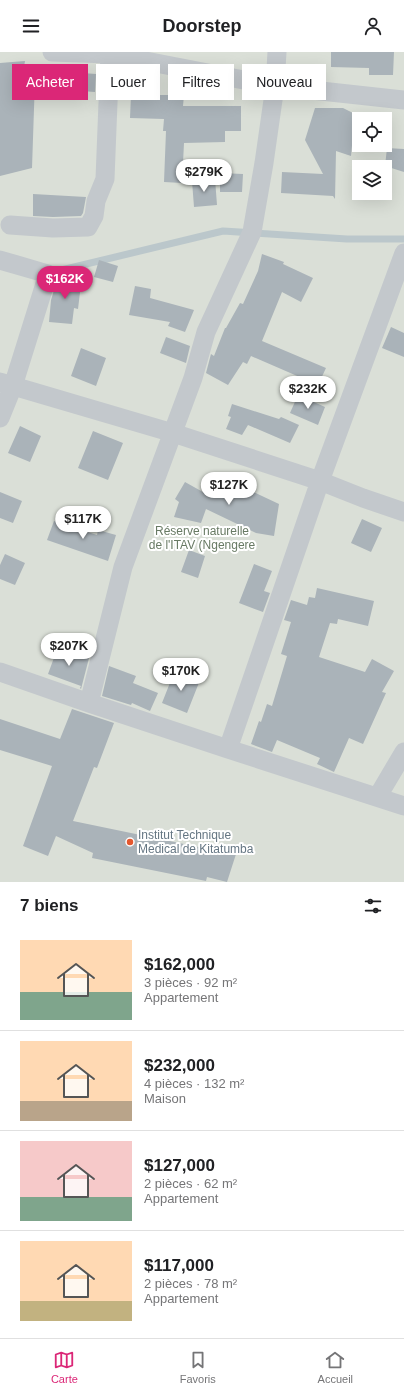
<!DOCTYPE html>
<html lang="fr">
<meta charset="utf-8">
<style>
:root{--surface:#fff;--page:#f2f2f2;--text:#202124;--muted:#757577;--line:#e0e0e0;--accent:#db2777}
body{margin:0;font-family:Helvetica,sans-serif;background:var(--page);color:var(--text);height:100vh;display:flex;flex-direction:column;font-size:15px;white-space:nowrap}
*{box-sizing:border-box;margin:0}
p{font-size:13px;color:var(--muted)}
.icon{flex:none;width:22px;height:22px;fill:none;stroke:currentColor;stroke-width:2;stroke-linecap:round;stroke-linejoin:round}
.map{position:relative;height:830px;overflow:hidden}
.side{display:flex;flex-direction:column;background:var(--surface);flex:1}
.side>*{flex:none}
.guide{position:absolute;left:12px;top:12px;width:380px;height:36px;display:flex;gap:8px}
.buttons{position:absolute;left:352px;top:60px;display:grid;gap:8px}
.buttons a{display:grid;place-items:center;width:40px;height:40px;border-radius:0px;background:var(--surface);box-shadow:0 4px 16px #0002;font-size:20px}
.price{position:absolute;translate:-50% -34px;padding:0 9px;border-radius:14px;background:#fff;color:#222;font-size:13px;line-height:26px;filter:drop-shadow(0 1px 2px #0008)}
.price::after{content:'';position:absolute;left:50%;top:24px;width:12px;height:9px;margin-left:-6px;background:inherit;clip-path:polygon(0 0,100% 0,50% 100%)}
.price.active{background:var(--accent);color:#fff}
ul{padding:0;list-style:none}
li{display:flex;align-items:center;gap:12px;height:100px;padding:0 20px}
li+li{border-top:1px solid var(--line)}
li span{display:grid;place-items:center;flex:none;width:112px;height:80px;border-radius:0px;color:#555}
li>.icon{margin-inline-start:auto}
span .icon{width:48px;height:48px;fill:#fffc;stroke-width:1}
li b{font-size:17px}
h2{display:flex;justify-content:space-between;align-items:center;height:48px;padding:0 20px;font-size:17px}
.chip{padding:0 14px;border-radius:0px;background:var(--surface);box-shadow:0 4px 16px #0002;font-size:14px;line-height:36px}
.chip.active{background:var(--accent);color:#fff}
header{display:flex;justify-content:space-between;align-items:center;height:52px;padding:0 20px;background:var(--surface);font-size:18px;font-weight:800}
.tabs{display:flex;justify-content:space-around;align-items:center;height:56px;border-top:1px solid var(--line);background:var(--surface);font-size:11px;color:var(--muted)}
.tabs a{display:grid;justify-items:center;gap:2px}
.tabs .active{color:var(--accent)}
.map>svg:first-child{display:block}
.green{fill:#dadfd7;fill-rule:evenodd}
.lines{fill:none;stroke-linecap:round;stroke-linejoin:round}
.stream{stroke:#bbc7cb;stroke-width:7}
.building{fill:#aab3b9}
.minor{stroke:#c3c8cc;stroke-width:19}
.poi-dot{fill:#e4572e;stroke:#fff;stroke-width:1.5}
.labels{text-anchor:middle;stroke-width:4;stroke-linejoin:round;paint-order:stroke}
.park-label{font-size:12px;fill:#687a64;stroke:#fff}
.poi-label{font-size:12px;fill:#657683;stroke:#fff;text-anchor:start}
</style>
<header><svg class="icon" aria-label="menu" viewBox="0 0 24 24"><path d="M4 6h16M4 12h16M4 18h16"/></svg>Doorstep<svg class="icon" aria-label="person" viewBox="0 0 24 24"><circle cx="12" cy="8" r="4"/><path d="M4 21q1-7 8-7t8 7"/></svg></header>
<div class="map">
<svg width="404" height="830" viewBox="0 0 404 830">
<rect width="100%" height="100%" fill="#fafaf8"/>
<!-- green -->
<path class="green" d="M0 0H404V830H0ZM359 67H385V93H359ZM359 115H385V141H359Z"/>
<g class="lines">
<!-- stream -->
<path class="stream" d="M49 221 223 179 347 187H404"/>
</g>
<!-- building -->
<path class="building" d="M331 0H394L393 23H369V16L331 15Z
M25 9 22 27H35L32 116 0 124V11Z
M69 20 96 22 95 40 68 38Z
M131 43H184L183 54H241V79H225V90L184 91 182 131 164 130 166 79H163L164 67 130 66Z
M315 56H343L355 62 351 104 336 99 335 147 333 144 281 141 282 120 323 122 305 88Z
M387 96 404 97V120L385 114Z
M220 121 243 122 242 140H220Z
M215 127 217 153 194 155 192 129Z
M33 142 86 145 83 161 81 164 53 165 33 164Z
M262 202 284 210 283 212 313 226 301 250 282 240 262 289 326 316 318 333 251 304 247 312 243 310 228 333 206 321 211 302 214 304 225 276H226L240 251 243 252 258 219Z
M99 208 118 214 113 230 94 225Z
M64 221 81 232 78 257 74 256 72 272 49 270 51 248 56 232Z
M135 234 151 237 150 246 194 258 185 280 168 274 170 270 129 263Z
M391 275 404 281V305L382 296Z
M166 285 190 294 186 311 160 301Z
M81 296 106 306 96 334 71 324Z
M298 343 325 355 318 373 290 361Z
M232 352 279 367 281 365 299 373 290 391 248 373 242 383 226 377 231 365 228 364Z
M20 374 41 384 30 410 8 401Z
M93 379 123 391 108 428 78 416Z
M216 426 245 436 279 452 274 484 256 481 206 457 201 471 174 465 179 450 175 447 185 430 210 444Z
M0 440 22 449 13 471 0 466Z
M362 467 382 476 371 500 351 491Z
M54 469 97 483 98 478 116 483 108 509 47 488Z
M189 498 205 504 198 526 181 520Z
M5 502 25 511 15 533 0 527V513Z
M254 512 272 519 264 539 270 541 263 560 239 551Z
M317 536 374 549 368 574 338 567 337 572 330 571 319 605 365 620 372 607 394 619 382 640 386 641 363 692 349 686 334 720 317 712 320 706 277 688 272 700 251 692 259 669 261 670 267 652 272 654 287 604 281 602 291 570 284 568 291 548 307 553 309 545 315 546Z
M58 595 89 606 81 637 80 636 81 634 48 622Z
M109 614 136 624 133 631 158 641 150 659 132 651 131 653 102 644Z
M175 618 200 628 187 661 162 651Z
M72 657 114 671 97 716 94 715 73 769 213 798 215 792 237 799 227 830 207 825 206 829 92 806 93 801 56 784 48 804 23 794 52 714 0 698V667L60 687Z"/>
<g class="lines">
<!-- minor -->
<path class="minor" d="M52 0 109 2 275 34 404 48
M10 173 53 176 88 175 94 164 96 149 105 127 110 0
M0 208 48 222 13 334 0 366
M0 330 173 381 320 429 363 446 404 460
M0 620 89 651 228 697 404 754
M89 651 123 515 193 326 206 280 252 180 264 111 275 34 277 0
M228 697 320 429 404 201
M378 744 404 700"/>
</g>
<!-- markers -->
<circle class="poi-dot" cx="130" cy="790" r="4"/>
<g class="labels">
<!-- park labels -->
<g class="park-label">
<text x="202" y="483">Réserve naturelle<tspan x="202" dy="14">de l'ITAV (Ngengere</tspan></text>
</g>
<!-- poi labels -->
<g class="poi-label">
<text x="138" y="787">Institut Technique<tspan x="138" dy="14">Medical de Kitatumba</tspan></text>
</g>
</g>
</svg>
<div class="buttons">
<a><svg class="icon" aria-label="locate" viewBox="0 0 24 24"><circle cx="12" cy="12" r="6"/><path d="M12 2v4M12 18v4M2 12h4M18 12h4"/></svg></a>
<a><svg class="icon" aria-label="layers" viewBox="0 0 24 24"><path d="M12 4l9 5-9 5-9-5zM3 14l9 5 9-5"/></svg></a>
</div>
<b class="price" style="left:204px;top:141px">$279K</b>
<b class="price active" style="left:65px;top:248px">$162K</b>
<b class="price" style="left:308px;top:358px">$232K</b>
<b class="price" style="left:229px;top:454px">$127K</b>
<b class="price" style="left:83px;top:488px">$117K</b>
<b class="price" style="left:69px;top:615px">$207K</b>
<b class="price" style="left:181px;top:640px">$170K</b>
<div class="guide">
<a class="chip active">Acheter</a>
<a class="chip">Louer</a>
<a class="chip">Filtres</a>
<a class="chip">Nouveau</a>
</div>
</div>
<section class="side">
<h2>7 biens<svg class="icon" aria-label="filters" viewBox="0 0 24 24"><path d="M4 7h16M4 17h16"/><circle cx="9" cy="7" r="2"/><circle cx="15" cy="17" r="2"/></svg></h2>
<ul>
<li><span style="background:linear-gradient(#ffd9b3 65%,#7fa58c 0)"><svg class="icon" aria-label="home" viewBox="0 0 24 24"><path d="M3 11l9-7 9 7M6 9v11h12V9"/></svg></span><div><b>$162,000</b><p>3 pièces · 92 m²</p><p>Appartement</p></div></li>
<li><span style="background:linear-gradient(#ffd9b3 75%,#b9a48a 0)"><svg class="icon" aria-label="home" viewBox="0 0 24 24"><path d="M3 11l9-7 9 7M6 9v11h12V9"/></svg></span><div><b>$232,000</b><p>4 pièces · 132 m²</p><p>Maison</p></div></li>
<li><span style="background:linear-gradient(#f6c9c9 70%,#7fa58c 0)"><svg class="icon" aria-label="home" viewBox="0 0 24 24"><path d="M3 11l9-7 9 7M6 9v11h12V9"/></svg></span><div><b>$127,000</b><p>2 pièces · 62 m²</p><p>Appartement</p></div></li>
<li><span style="background:linear-gradient(#ffd9b3 75%,#c2b280 0)"><svg class="icon" aria-label="home" viewBox="0 0 24 24"><path d="M3 11l9-7 9 7M6 9v11h12V9"/></svg></span><div><b>$117,000</b><p>2 pièces · 78 m²</p><p>Appartement</p></div></li>
</ul>
</section>
<nav class="tabs">
<a class="active"><svg class="icon" aria-label="map" viewBox="0 0 24 24"><path d="M3 6l6-2 6 2 6-2v14l-6 2-6-2-6 2zM9 4v14M15 6v14"/></svg>Carte</a>
<a><svg class="icon" aria-label="saved" viewBox="0 0 24 24"><path d="M7 4h10v16l-5-4-5 4z"/></svg>Favoris</a>
<a><svg class="icon" aria-label="home" viewBox="0 0 24 24"><path d="M3 11l9-7 9 7M6 9v11h12V9"/></svg>Accueil</a>
</nav>
